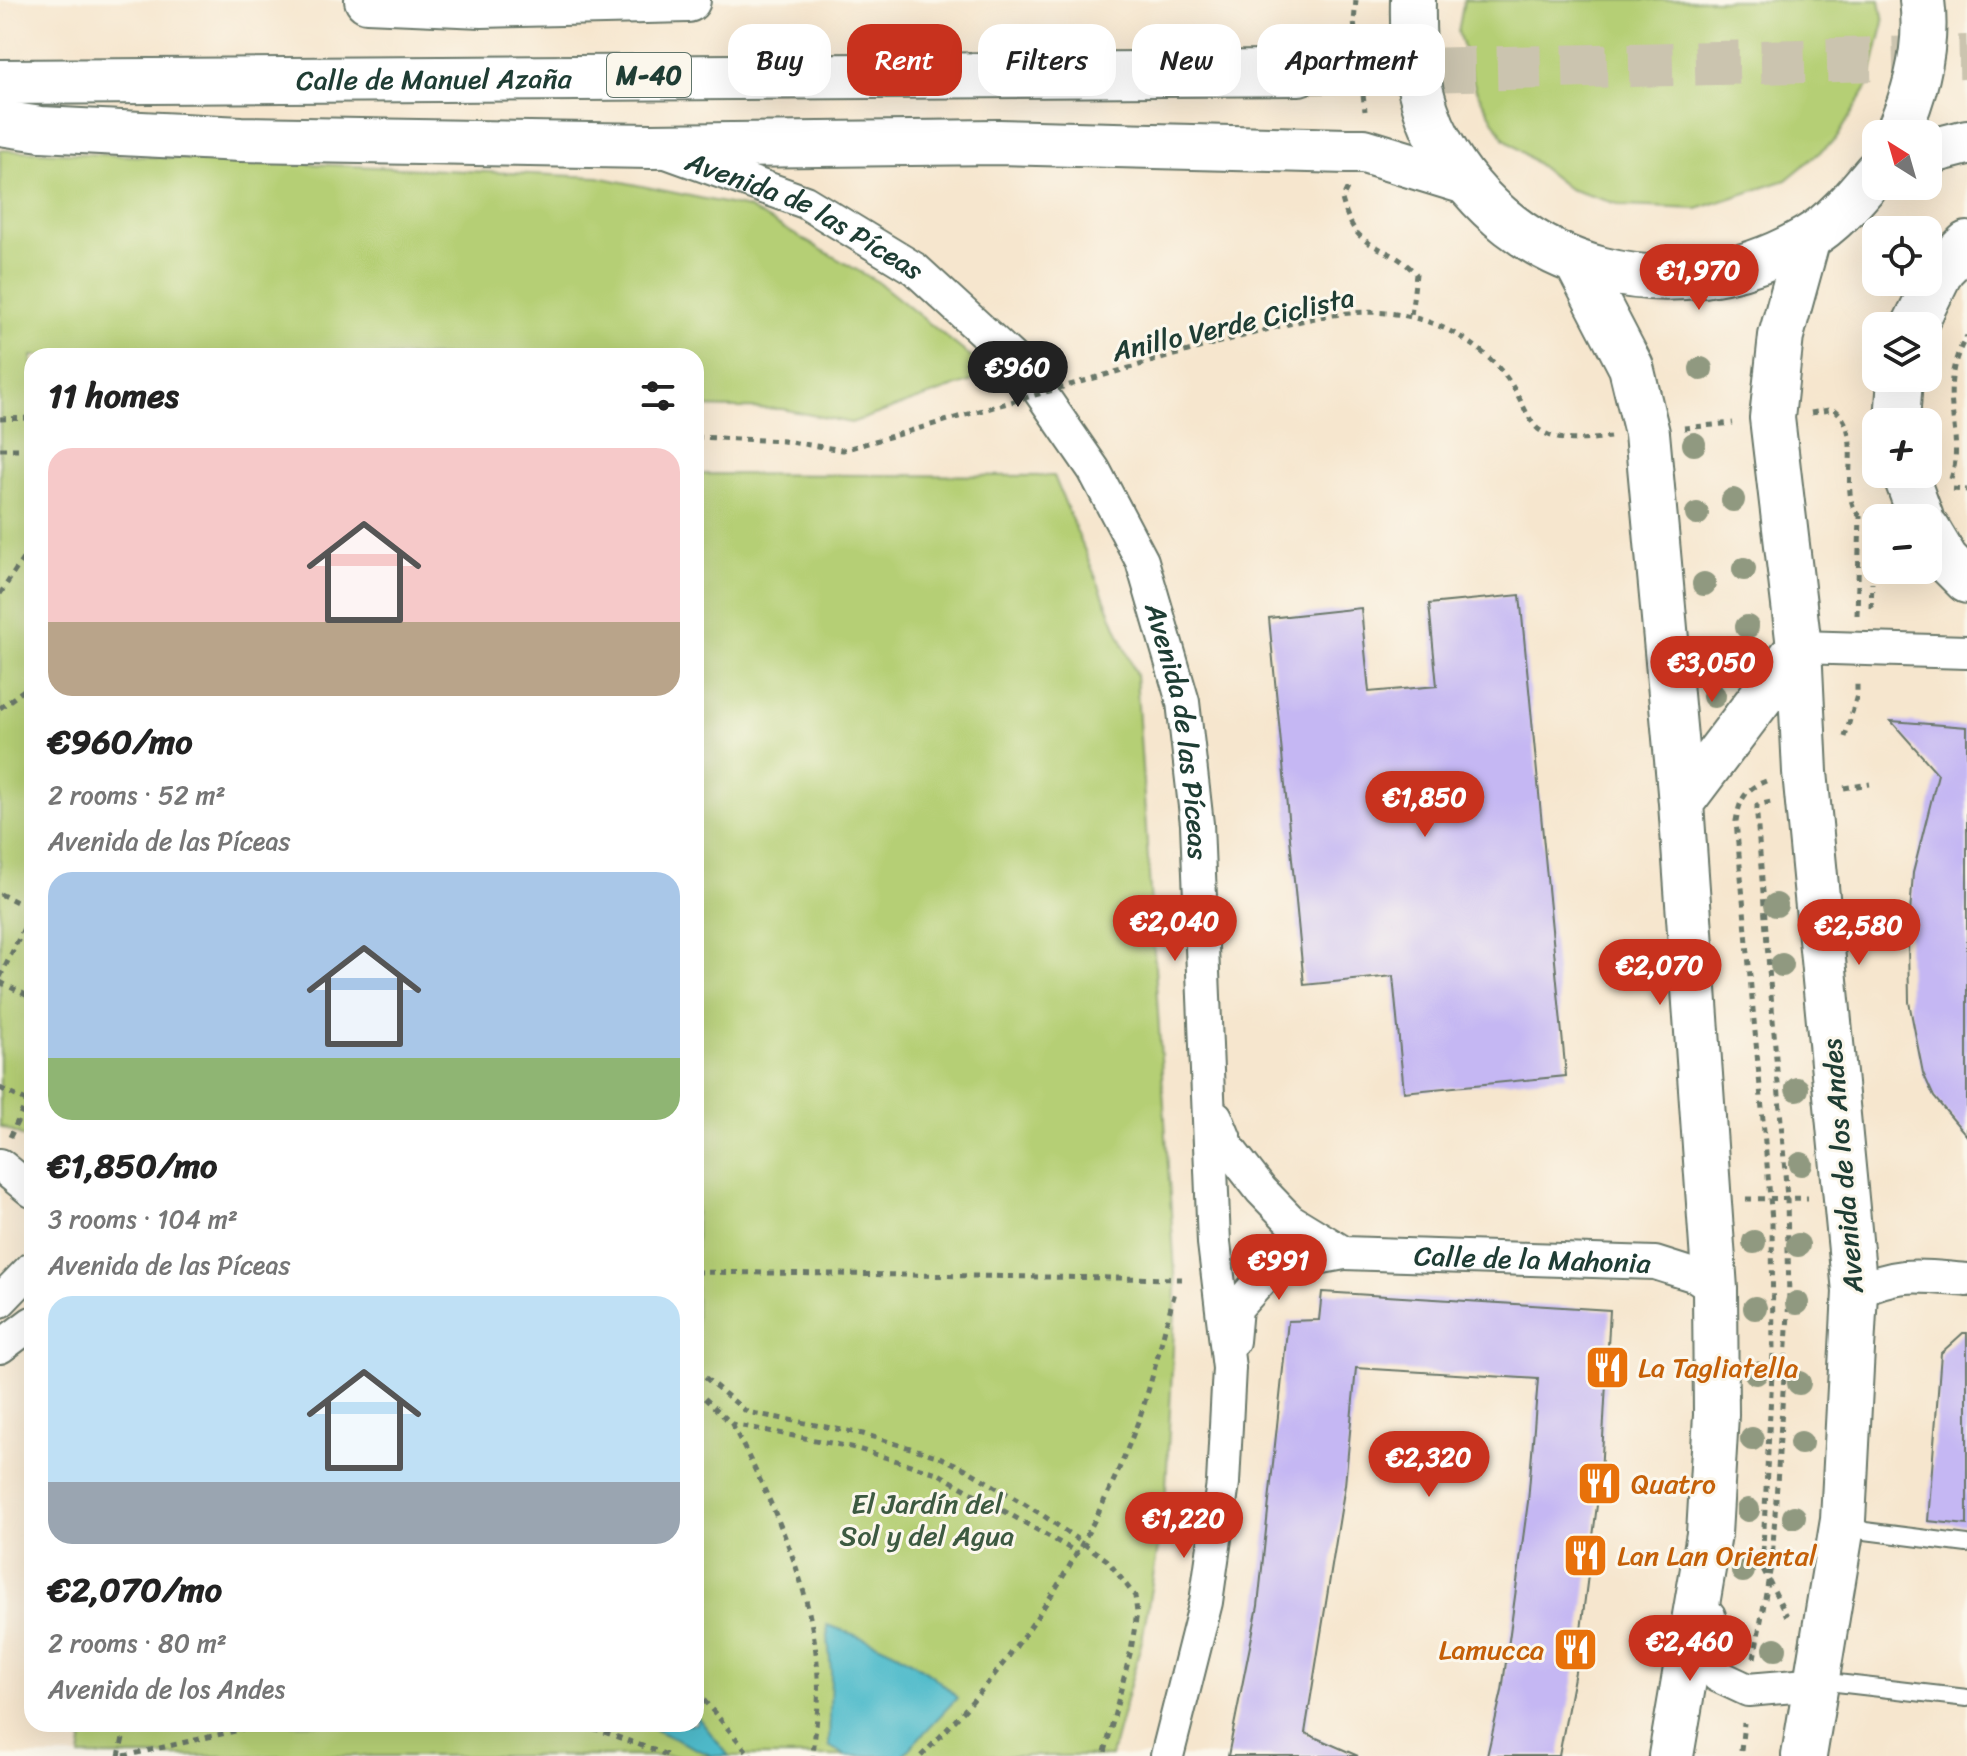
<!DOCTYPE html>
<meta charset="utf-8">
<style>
:root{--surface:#fff;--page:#f2f2f2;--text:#222;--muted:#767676;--accent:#c8321e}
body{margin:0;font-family:Sriracha,sans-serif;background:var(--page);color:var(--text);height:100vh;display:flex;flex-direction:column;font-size:30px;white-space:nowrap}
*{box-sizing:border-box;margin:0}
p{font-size:26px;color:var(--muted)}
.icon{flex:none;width:44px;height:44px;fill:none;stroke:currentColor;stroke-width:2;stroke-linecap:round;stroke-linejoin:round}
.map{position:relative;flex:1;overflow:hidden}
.panel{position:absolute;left:24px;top:348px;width:680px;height:1384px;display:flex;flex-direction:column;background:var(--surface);border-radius:24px;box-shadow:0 8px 32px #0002}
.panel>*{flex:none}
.hud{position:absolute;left:728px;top:24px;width:760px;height:72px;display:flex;gap:16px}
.needle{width:52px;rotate:323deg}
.tools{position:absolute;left:1862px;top:120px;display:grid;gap:16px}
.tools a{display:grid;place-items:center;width:80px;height:80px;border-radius:16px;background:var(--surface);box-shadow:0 8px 32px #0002;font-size:40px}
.price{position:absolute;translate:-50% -68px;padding:0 18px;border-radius:28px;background:var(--accent);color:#fff;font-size:26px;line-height:52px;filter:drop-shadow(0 2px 4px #0008)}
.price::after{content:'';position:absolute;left:50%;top:48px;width:24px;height:18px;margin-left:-12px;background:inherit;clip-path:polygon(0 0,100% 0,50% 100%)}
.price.selected{background:#222;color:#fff}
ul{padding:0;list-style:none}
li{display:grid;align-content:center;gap:16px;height:424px;padding:0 24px}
li span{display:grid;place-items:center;height:248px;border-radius:24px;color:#555}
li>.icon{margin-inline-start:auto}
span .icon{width:144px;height:144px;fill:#fffc;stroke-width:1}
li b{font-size:34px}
h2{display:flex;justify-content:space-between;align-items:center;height:96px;padding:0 24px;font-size:34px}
.pill{padding:0 28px;border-radius:24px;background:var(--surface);box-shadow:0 8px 32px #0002;font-size:28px;line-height:72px}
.pill.selected{background:var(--accent);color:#fff}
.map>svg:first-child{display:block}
.green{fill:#b5cf75;stroke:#6a8654;stroke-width:2}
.water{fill:#4fbbcb;stroke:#377c80;stroke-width:2}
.building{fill:#c5b7f3}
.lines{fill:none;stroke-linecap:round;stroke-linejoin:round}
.motorway-tunnel{stroke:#cbc4af;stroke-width:44;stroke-dasharray:44 22;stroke-linecap:butt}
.service-casing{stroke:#6a786a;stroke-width:20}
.minor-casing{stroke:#6a786a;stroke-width:36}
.secondary-casing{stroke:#6a786a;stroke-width:48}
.motorway-casing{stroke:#6a786a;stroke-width:48}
.path{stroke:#6a786a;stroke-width:5;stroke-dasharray:6 6;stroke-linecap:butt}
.service{stroke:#fff;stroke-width:16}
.minor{stroke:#fff;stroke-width:32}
.secondary{stroke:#fff;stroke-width:44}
.motorway{stroke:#fff;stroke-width:44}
.path-bridge{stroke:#6a786a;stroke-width:5;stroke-dasharray:6 6;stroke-linecap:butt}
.tree{fill:#909980}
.labels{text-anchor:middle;stroke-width:6;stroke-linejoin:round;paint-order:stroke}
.shield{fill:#fbf7ec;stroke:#61756b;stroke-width:2}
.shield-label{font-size:26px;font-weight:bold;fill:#1f3d34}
.street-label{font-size:28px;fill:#1f3d34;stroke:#fbf7ec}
.food-label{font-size:28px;fill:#c56008;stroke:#fbf7ec;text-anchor:start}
.park-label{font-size:28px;fill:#3d5a41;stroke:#fbf7ec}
</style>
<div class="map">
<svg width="1967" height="1756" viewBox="0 0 1967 1756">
<rect width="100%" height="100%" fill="#fbf7ec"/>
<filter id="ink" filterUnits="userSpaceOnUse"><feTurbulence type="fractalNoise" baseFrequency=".0125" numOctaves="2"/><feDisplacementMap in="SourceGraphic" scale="16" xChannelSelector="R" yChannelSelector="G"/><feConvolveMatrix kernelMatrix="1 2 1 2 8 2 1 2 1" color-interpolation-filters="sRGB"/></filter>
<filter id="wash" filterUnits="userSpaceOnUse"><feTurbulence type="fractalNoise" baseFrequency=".006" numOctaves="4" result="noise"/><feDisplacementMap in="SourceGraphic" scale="32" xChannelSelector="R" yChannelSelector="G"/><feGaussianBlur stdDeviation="1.8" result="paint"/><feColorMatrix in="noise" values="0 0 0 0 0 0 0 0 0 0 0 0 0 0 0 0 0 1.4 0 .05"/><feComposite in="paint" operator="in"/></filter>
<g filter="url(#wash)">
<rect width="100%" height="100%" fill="#f6e6ce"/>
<!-- green -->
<path class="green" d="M1464 0H1880L1884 22 1868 86 1837 138 1786 180 1697 209 1624 206 1569 189 1504 138 1476 90 1458 32Z
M0 150 598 177 748 208 878 282 992 374 851 423 782 409 696 407V356H32V1141L0 1126Z
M696 474 1054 476 1136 675 1176 1289 1165 1508 1142 1640 1111 1756H80L85 1724H696Z"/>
<!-- water -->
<path class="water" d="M827 1625C875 1641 922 1660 957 1698L902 1756H846L829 1746 831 1672Z
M696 1715 729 1756H712L642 1724H696Z"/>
<g id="blocks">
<!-- building -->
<path class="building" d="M1520 595 1566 1076 1404 1092 1393 976 1304 985 1269 618 1361 608 1369 692 1437 686 1429 604Z
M1891 721 1967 727V1136L1934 1097 1923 1073 1909 1002 1908 940 1913 873 1938 774Z
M1322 1292 1610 1310 1601 1474 1577 1661 1559 1756H1487L1502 1691 1528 1502 1538 1379 1356 1368 1345 1485 1305 1733 1358 1756H1228L1258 1606 1288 1321 1319 1320Z
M1963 1333H1967V1525L1928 1521 1941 1353Z"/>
</g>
</g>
<g filter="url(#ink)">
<use href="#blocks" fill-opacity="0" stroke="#6a786a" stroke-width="2"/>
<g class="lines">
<!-- motorway-tunnel -->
<path class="motorway-tunnel" d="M1299 73 1967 57"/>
<defs>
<path id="service" d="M1844 1521 1865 1531 1967 1544
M1820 1684 1837 1683 1967 1698"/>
<g id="minor">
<path id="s1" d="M669 153 805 202 915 269 1025 370 1094 470 1142 561 1183 702 1197 824 1214 1243 1229 1368 1223 1483 1206 1602 1167 1756"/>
<path d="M1799 647 1967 652"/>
<path id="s2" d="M1216 1117 1229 1149 1261 1190 1290 1220 1344 1253 1655 1263 1696 1276 1715 1289"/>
<path d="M0 1165 32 1191"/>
<path d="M1855 1292C1899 1271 1920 1276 1967 1280"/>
<path d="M0 1301 32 1268"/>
<path d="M1233 1341 1236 1308 1274 1266 1344 1253"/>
<path d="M0 1347 32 1323"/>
<path d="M1709 1616 1707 1650 1718 1676 1748 1690 1818 1684"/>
</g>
<path id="secondary" d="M1413 0C1412 48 1416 98 1440 142 1514 277 1675 315 1806 239 1834 223 1856 196 1876 172
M1897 134C1916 92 1928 46 1922 0
M1577 263 1631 367 1647 433 1681 803 1715 1289 1716 1415 1709 1534 1671 1756
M1681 803 1799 647
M1804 1756 1843 1520 1855 1292 1805 772 1799 647 1772 418 1781 336 1808 238"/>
<g id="motorway">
<path d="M367 0 482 5 688 0"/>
<path id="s3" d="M0 82 1299 73"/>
<path d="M0 123 41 129 241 139 651 146 999 142 1347 151H1364L1466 182"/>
<path d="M1928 152 1967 142"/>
<path d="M1914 326 1942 269 1967 244"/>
<path d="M1897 422 1900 378"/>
<path d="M1905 474 1921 518"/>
<path d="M1928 530 1946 560 1967 581"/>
</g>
</defs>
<!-- service casing -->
<use href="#service" class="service-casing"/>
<!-- minor casing -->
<use href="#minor" class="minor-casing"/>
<!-- secondary casing -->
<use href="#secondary" class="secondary-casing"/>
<!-- motorway casing -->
<use href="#motorway" class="motorway-casing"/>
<!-- path -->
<path class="path" d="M1356 0 1354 22 1365 111
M1347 189 1342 199C1357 258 1384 238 1416 274L1411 316
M1216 343C1279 328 1350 300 1415 318 1454 328 1491 352 1513 387 1521 399 1528 420 1538 429 1558 444 1588 440 1610 437
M1811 413 1834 409C1867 434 1835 493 1860 516L1879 513
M0 419 32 418
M1684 428 1733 423
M696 437 783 441 843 450 896 435
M0 449H32
M1951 479C1967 430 1933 392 1967 336
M1953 489 1967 490
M0 594 32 545
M1871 608 1872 583
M1857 615 1860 516
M0 708 32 684
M1845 737 1857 695V681
M1766 781C1745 789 1740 799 1736 821L1772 1220 1773 1354 1762 1567 1787 1616
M1844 788 1870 784
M0 894 32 909
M0 977 32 912
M0 982 32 998
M0 1088 32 1104
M10 1137 27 1101
M1746 1199 1808 1198
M696 1272 1184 1279
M696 1370 747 1412 863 1434 937 1456 964 1468 1041 1514 1107 1560 1135 1596 1137 1613 1131 1650 1104 1756
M696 1390 732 1424 851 1447 937 1473 1078 1553
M732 1424C772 1502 814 1587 818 1677 820 1703 815 1730 813 1756
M1754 1658 1772 1561 1789 1299 1787 1198 1757 816V805L1771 802
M696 1691 751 1756
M582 1724 670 1756
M1741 1750 1744 1723
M119 1756 126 1724
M124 1756 266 1724
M921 1756C1018 1660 1091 1548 1139 1419 1154 1377 1163 1332 1176 1289"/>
<!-- service -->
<use href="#service" class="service"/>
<!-- minor -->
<use href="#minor" class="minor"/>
<!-- secondary -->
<use href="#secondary" class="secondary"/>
<!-- motorway -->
<use href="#motorway" class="motorway"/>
<!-- path-bridge -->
<path class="path-bridge" d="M896 435 1216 343"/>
</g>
<!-- trees -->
<g class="tree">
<circle cx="1701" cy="369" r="12"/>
<circle cx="1694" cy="444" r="12"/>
<circle cx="1733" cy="500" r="12"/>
<circle cx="1697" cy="514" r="12"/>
<circle cx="1744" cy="569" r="12"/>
<circle cx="1704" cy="584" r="12"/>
<circle cx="1747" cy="627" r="12"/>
<circle cx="1714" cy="696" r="12"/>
<circle cx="1776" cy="905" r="12"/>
<circle cx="1782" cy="965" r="12"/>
<circle cx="1797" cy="1089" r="12"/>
<circle cx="1801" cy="1164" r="12"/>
<circle cx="1754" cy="1242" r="12"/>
<circle cx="1798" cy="1245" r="12"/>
<circle cx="1797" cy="1303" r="12"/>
<circle cx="1755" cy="1308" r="12"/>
<circle cx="1756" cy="1373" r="12"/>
<circle cx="1799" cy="1383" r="12"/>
<circle cx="1752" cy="1439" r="12"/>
<circle cx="1801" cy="1443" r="12"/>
<circle cx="1748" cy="1510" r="12"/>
<circle cx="1794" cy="1517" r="12"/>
<circle cx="1743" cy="1571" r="12"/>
<circle cx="1775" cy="1649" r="12"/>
</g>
</g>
<!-- icons -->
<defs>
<symbol id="restaurant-square" viewBox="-11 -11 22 22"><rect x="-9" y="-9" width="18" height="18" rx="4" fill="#e8710a" stroke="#fbf7ec"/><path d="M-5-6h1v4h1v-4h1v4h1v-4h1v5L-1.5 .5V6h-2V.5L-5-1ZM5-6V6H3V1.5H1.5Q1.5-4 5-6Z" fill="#fff"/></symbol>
</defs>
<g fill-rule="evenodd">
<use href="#restaurant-square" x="1582" y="1342" width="51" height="51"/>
<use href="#restaurant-square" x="1574" y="1458" width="51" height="51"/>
<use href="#restaurant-square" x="1560" y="1530" width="51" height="51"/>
<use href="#restaurant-square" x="1550" y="1624" width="51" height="51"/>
</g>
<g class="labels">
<!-- shield labels -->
<rect class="shield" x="607" y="53" width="84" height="44" rx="6"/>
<g class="shield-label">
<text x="649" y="84">M-40</text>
</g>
<!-- street labels -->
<g class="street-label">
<text dy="10" stroke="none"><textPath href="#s3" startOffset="434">Calle de Manuel Azaña</textPath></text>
<text dy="10" stroke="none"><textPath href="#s1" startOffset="150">Avenida de las Píceas</textPath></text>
<text transform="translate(1233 324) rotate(-13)" y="10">Anillo Verde Ciclista</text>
<text dy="10" stroke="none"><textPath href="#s1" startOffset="822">Avenida de las Píceas</textPath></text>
<text transform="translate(1842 1166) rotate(-95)" y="10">Avenida de los Andes</text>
<text dy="10" stroke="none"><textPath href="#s2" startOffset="380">Calle de la Mahonia</textPath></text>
</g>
<!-- food labels -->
<g class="food-label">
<text x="1638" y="1377">La Tagliatella</text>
<text x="1631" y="1493">Quatro</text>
<text x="1617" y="1565">Lan Lan Oriental</text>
<text x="1544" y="1659" text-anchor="end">Lamucca</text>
</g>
<!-- park labels -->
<g class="park-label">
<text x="927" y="1513">El Jardín del<tspan x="927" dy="32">Sol y del Agua</tspan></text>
</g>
</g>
</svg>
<div class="tools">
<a><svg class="needle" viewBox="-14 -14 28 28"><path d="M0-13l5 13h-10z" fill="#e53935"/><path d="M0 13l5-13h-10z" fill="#767676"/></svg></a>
<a><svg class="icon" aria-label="locate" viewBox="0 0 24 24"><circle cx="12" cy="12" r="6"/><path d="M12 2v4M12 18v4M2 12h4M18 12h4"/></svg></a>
<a><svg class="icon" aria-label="layers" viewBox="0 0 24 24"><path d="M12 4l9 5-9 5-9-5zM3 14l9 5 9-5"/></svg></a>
<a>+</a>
<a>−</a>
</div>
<b class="price" style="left:1699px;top:312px">€1,970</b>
<b class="price selected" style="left:1018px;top:409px">€960</b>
<b class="price" style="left:1712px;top:704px">€3,050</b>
<b class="price" style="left:1425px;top:839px">€1,850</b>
<b class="price" style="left:1175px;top:963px">€2,040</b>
<b class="price" style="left:1859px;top:967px">€2,580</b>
<b class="price" style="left:1660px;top:1007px">€2,070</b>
<b class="price" style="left:1279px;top:1302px">€991</b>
<b class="price" style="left:1429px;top:1499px">€2,320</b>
<b class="price" style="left:1184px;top:1560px">€1,220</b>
<b class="price" style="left:1690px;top:1683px">€2,460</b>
<div class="hud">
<a class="pill">Buy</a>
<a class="pill selected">Rent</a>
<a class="pill">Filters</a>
<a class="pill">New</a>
<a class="pill">Apartment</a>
</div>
<section class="panel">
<h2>11 homes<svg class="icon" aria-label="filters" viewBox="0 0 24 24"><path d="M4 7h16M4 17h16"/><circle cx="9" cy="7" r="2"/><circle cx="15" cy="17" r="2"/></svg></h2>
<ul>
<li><span style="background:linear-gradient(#f6c9c9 70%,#b9a48a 0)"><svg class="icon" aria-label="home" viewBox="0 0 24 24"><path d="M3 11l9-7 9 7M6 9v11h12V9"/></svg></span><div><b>€960/mo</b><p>2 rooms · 52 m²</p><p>Avenida de las Píceas</p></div></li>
<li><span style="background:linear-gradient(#a9c7e8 75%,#8fb573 0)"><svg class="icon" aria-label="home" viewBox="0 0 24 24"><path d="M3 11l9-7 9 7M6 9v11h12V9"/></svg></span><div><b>€1,850/mo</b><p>3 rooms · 104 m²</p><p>Avenida de las Píceas</p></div></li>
<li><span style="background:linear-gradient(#bfe0f5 75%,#9aa5b1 0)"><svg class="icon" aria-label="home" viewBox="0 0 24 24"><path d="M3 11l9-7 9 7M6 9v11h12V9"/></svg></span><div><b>€2,070/mo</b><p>2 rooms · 80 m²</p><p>Avenida de los Andes</p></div></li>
</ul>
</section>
</div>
